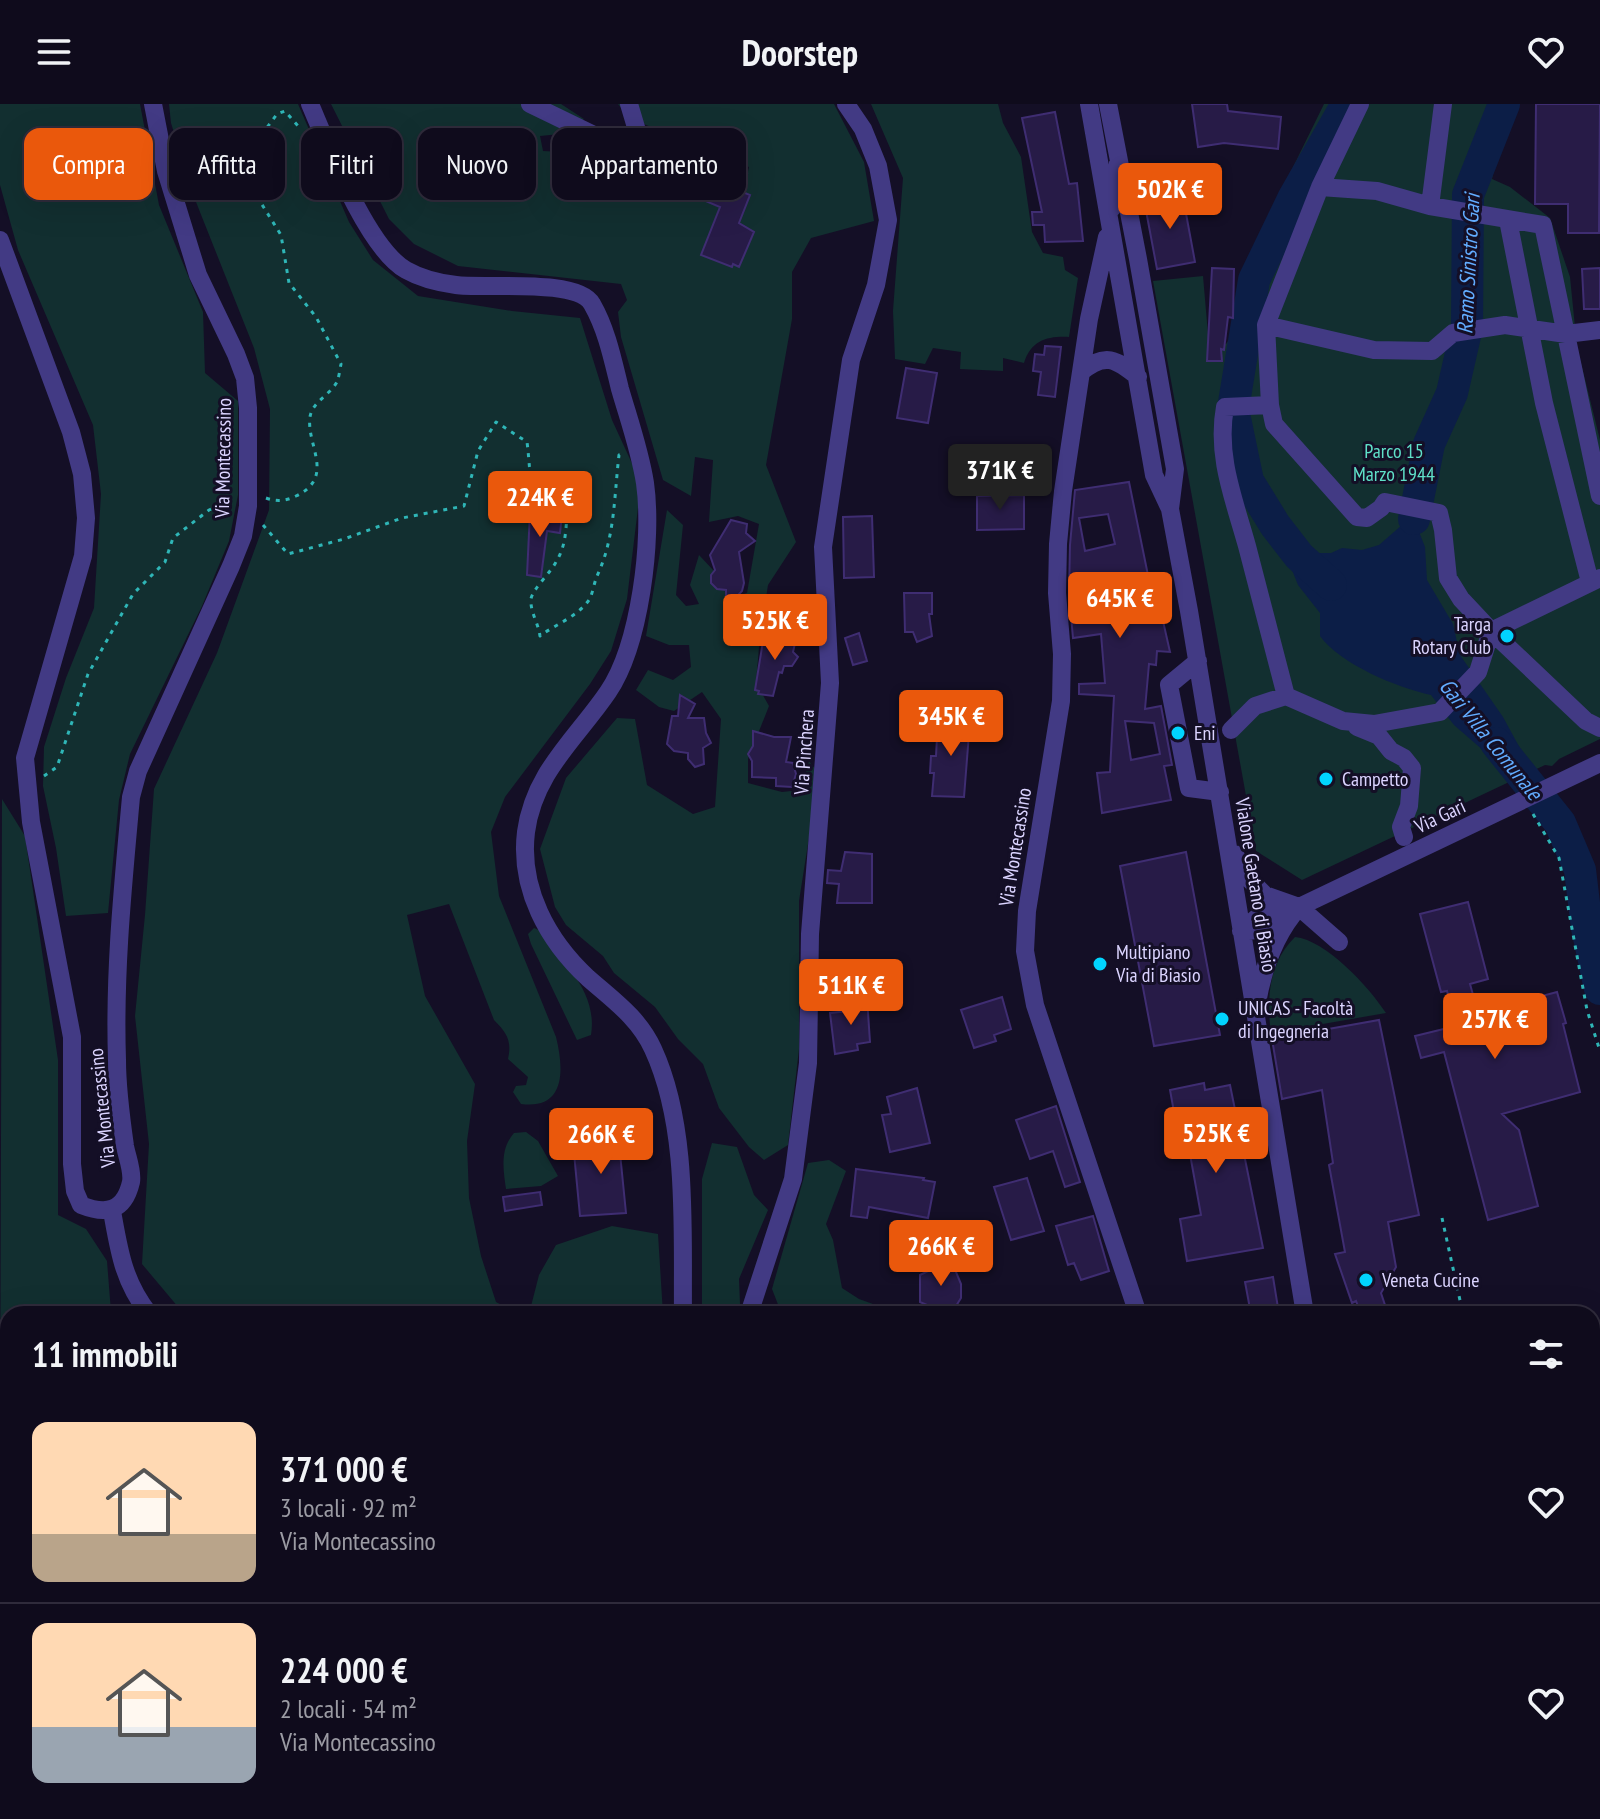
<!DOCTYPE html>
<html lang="it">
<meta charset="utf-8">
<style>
:root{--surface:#0f0b1c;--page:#181425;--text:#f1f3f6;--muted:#9b9ba3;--line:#2f2b3b;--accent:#ea580c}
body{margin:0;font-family:"PT Sans Narrow",sans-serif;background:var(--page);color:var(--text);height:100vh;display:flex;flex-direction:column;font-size:30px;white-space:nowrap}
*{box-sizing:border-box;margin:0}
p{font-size:26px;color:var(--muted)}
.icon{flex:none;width:44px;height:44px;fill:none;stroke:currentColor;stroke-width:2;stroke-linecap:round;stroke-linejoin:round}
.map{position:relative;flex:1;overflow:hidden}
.details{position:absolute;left:0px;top:1202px;width:1600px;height:514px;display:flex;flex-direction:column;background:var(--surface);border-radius:24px 24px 0 0;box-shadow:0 8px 32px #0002,0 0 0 2px var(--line)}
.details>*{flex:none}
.hud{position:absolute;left:24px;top:24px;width:800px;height:72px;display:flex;gap:16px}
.price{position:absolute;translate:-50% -68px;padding:0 18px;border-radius:8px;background:var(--accent);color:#fff;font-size:26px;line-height:52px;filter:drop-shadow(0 2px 4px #0008)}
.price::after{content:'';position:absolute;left:50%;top:48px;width:24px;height:18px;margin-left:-12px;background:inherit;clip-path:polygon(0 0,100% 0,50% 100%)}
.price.selected{background:#222;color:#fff}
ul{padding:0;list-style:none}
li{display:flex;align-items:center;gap:24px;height:200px;padding:0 32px}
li+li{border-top:2px solid var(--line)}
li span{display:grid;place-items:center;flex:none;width:224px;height:160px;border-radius:16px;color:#555}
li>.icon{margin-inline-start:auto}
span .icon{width:96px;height:96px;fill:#fffc;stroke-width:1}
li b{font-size:34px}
h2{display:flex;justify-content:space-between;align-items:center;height:96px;padding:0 32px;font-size:34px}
.chip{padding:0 28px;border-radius:16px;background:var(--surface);box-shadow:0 8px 32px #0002,0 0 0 2px var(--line);font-size:28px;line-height:72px}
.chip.selected{background:var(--accent);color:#fff}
header{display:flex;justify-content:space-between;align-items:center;height:104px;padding:0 32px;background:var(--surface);font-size:36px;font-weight:600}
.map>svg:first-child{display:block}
.green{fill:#122f30}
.water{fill:#0c1e47}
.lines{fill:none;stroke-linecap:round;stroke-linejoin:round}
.river{stroke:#0c1e47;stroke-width:32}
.building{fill:#271b47;stroke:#3f2d72;stroke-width:2;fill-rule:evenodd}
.path{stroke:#2fb6b7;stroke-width:3;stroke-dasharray:4 6;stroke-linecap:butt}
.minor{stroke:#423a84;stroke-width:18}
.poi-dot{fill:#01d4fe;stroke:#140f26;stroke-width:3}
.labels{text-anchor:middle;stroke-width:6;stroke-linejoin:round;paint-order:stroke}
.park-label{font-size:20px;fill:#5fe0c8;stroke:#140f26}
.street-label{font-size:20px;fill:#dbd4ff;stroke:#140f26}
.poi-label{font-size:20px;fill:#dbd4ff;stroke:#140f26;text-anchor:start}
.water-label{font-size:22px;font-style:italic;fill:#62acff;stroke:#140f26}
</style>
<header><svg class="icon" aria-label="menu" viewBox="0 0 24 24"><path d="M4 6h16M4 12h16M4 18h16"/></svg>Doorstep<svg class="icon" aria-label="heart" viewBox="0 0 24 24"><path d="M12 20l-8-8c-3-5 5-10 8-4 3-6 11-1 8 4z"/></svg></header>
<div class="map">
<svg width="1600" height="1715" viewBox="0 0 1600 1715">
<rect width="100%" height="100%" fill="#140f26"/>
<!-- green -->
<path class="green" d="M0 0H140L159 101 203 208 205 269 238 297V391L229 437 202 502 130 650 119 696 108 809 66 812 56 744 43 682 44 643 66 574 94 504 101 390 93 321 18 146 0 81Z
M169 0H298L349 118 373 156 418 192 512 207 580 214 612 316 641 379 627 495 611 547 590 580 505 693 491 728 499 792 556 933C564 965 566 1006 521 1000L513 988 516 982 526 981 528 973 508 955C512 937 507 929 494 916L449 800 407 811 425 892 475 980 467 1037 469 1094 481 1152 496 1198 519 1210H184L142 1160 149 1040 135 912 145 811 154 685 217 549 269 406 270 305 254 244 196 98 171 19Z
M331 0H561L584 15 570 29 540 32 543 47 597 50 643 43 713 71 746 76 749 63 629 14 618 0H834L864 58 874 117 811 134 792 168V215L766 361 796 438 768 481 760 531 756 579 769 602 748 655V679L782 688 801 686 809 657 819 670 799 797V945L788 1041 764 1056 749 1043 719 1004 703 960 678 935 655 903 614 869 603 852 566 821 555 803 540 745 566 674 617 614 635 615 647 681 693 710 715 703 721 615 702 588 674 607 659 603 636 586 648 566 673 576 691 563 689 541H669L646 532 667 406 683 421 676 491 686 502 699 500 690 481 699 451 714 467 729 495 747 489 759 420 738 412 709 418 713 356 695 353 691 392 663 376 621 233 618 208 627 196 621 180 458 162 414 140 389 115Z
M871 0H998L1003 19 1021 53 1032 128 1043 149 1063 153 1065 166 1078 174 1069 233C1048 232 1031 236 1024 259L1003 254V267L960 265 961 248 933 244 925 260 895 255 893 207 903 74Z
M1324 0H1505V15L1492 75 1510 83 1550 114 1570 173 1577 243 1600 336V635L1559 655 1552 662 1545 661 1302 776 1256 747 1153 177 1203 172 1208 230 1213 239 1226 240 1237 224 1242 167Z
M2 695 25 732 58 956V1111L86 1125 107 1157 111 1208V1210H8V1381L0 1372Z
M534 824 539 826C563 858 598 888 591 931L577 936 531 840 528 830Z
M1295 833C1326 836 1369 883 1386 909L1271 929C1266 895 1269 858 1295 833Z
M526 1028 538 1037 558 1072 541 1082 506 1085C503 1064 500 1045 514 1029Z
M712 1039 737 1043 754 1091 768 1106 739 1175 740 1200 737 1210H702V1075Z
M829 1056 846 1067 826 1120 833 1136 842 1184 859 1195 901 1210H777L779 1203 772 1185 808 1059Z
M612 1122 658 1130 663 1210H529L539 1171 556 1141Z
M884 1708H973L982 1715H884Z
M1109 1708H1230L1229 1715H1107Z"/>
<!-- water -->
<path class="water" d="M1410 414 1414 415 1425 443 1427 476 1453 520 1460 551 1503 613 1527 657 1528 665 1523 672 1517 674 1505 668 1500 661 1454 621 1431 591C1398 584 1340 560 1320 532V509L1298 481 1292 466 1299 452 1306 449H1331L1342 444 1362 446 1379 441Z"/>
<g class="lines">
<!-- river -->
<path class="river" d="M1414 415 1429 340 1452 289 1467 223 1468 91 1504 0
M1331 481 1299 452 1275 421 1248 377 1233 305 1254 176 1293 95 1347 0
M1496 639 1560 719 1580 766 1587 824 1600 885"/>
</g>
<!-- building -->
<path class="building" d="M1192 0H1227L1228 7 1281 13 1278 45 1224 39 1198 43Z
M1536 0H1600L1599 129H1568V100H1535Z
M1055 8 1069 80 1077 79 1083 137 1045 138 1044 121H1033L1032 108H1042L1022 14Z
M702 56 720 64 722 59 747 70 740 87 750 91 739 119 754 128 739 163 733 160 732 163 701 151 720 103 663 79 667 67 695 76Z
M1182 88 1195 158 1157 165 1144 96Z
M1212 164 1234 165 1233 214 1228 213 1224 246 1221 245 1222 257H1207Z
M1600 164V205H1584L1582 165Z
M1045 242 1061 243 1055 293 1038 291 1041 268 1033 267 1035 250 1044 251Z
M906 264 937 269 928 319 897 314Z
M1129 378 1151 486 1155 518 1163 517 1170 548 1157 547 1156 561 1149 560 1145 605 1161 602 1172 661 1164 662 1171 696 1102 709 1097 669 1110 668 1114 592 1079 590V580L1105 579 1101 530 1073 534 1069 489 1070 441 1075 386ZM1108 410 1115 440 1085 447 1079 414ZM1125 617 1154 619 1160 650 1131 656Z
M1024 391V425L977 426V392Z
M530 408 562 411 560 429 547 427 541 473 527 471Z
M872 412 874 473 844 474 843 413Z
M731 416 747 420 746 429 755 437 739 448 744 479 742 487 726 504V486L717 485 711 479V471L715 466 710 451Z
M904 489H932V510H929L932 532 917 538 913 528H905Z
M780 526 793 527 796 535 793 548 798 553 792 562H784L782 569 779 568 773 592 758 590 759 587 755 586 763 537 778 539Z
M859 529 867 557 853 561 845 534Z
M680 591 695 600 688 614H704L706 629 711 639 703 644 704 660 695 663 688 655V649L674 647 667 640 672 612H678Z
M938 615 970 617 964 693 932 692 934 669H930L931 652H936Z
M753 627 774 633H791L786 658 793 659 796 670 792 683 776 682V674L752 673V657L748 650 753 642Z
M845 748 872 750V799H837L839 780 827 779 828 766 841 767Z
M1186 748 1220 931 1154 942 1120 762Z
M1468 798 1488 875 1470 880 1478 909 1557 888 1566 919 1563 920 1580 988 1502 1010 1519 1026 1538 1102 1488 1116 1444 948 1421 954 1415 932 1456 922 1447 887 1441 888 1420 810Z
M1002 893 1011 925 994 931 996 937 974 944 961 906Z
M867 894 870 938 857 940 858 946 835 950 830 909 849 907 847 896Z
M1379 916 1419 1111 1388 1118 1396 1163 1381 1189 1388 1210H1361L1356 1197 1352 1199 1335 1150 1345 1148 1329 1061 1333 1059 1322 986 1282 995 1272 935Z
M1204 979 1205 986 1230 981 1263 1144 1187 1157 1180 1115 1201 1111 1184 1017 1176 1019 1170 986Z
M917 984 930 1039 890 1048 882 1011 891 1010 887 993Z
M1056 1002 1080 1078 1065 1083 1053 1047 1030 1055 1016 1016Z
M617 1019 626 1109 580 1112 574 1049 600 1046 598 1023Z
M856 1065 924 1074 923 1076 935 1078 928 1114 869 1103 867 1114 851 1112Z
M1027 1074 1044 1127 1011 1136 994 1083Z
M540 1088 542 1101 505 1107 503 1093Z
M1093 1112 1109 1167 1081 1176 1074 1159 1068 1161 1056 1122Z
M951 1156 961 1180V1194L951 1210H948L920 1198V1171Z
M1273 1173 1279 1210H1251L1245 1178Z"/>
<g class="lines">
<!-- path -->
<path class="path" d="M266 394C277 398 286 397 296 392 336 373 306 341 310 313 312 298 330 291 337 278 339 273 340 265 341 260L316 213 289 179 281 131 261 99 248 71 254 41 277 10 285 7 299 23
M263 421 288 450 344 435 402 414 464 402 478 347 496 318 527 338C532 375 525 396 567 408 566 425 566 442 556 458 551 468 532 486 531 495 530 508 538 518 540 532 556 520 577 513 589 496 593 489 594 479 597 472 615 434 614 393 619 351L622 350
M44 672 57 663 88 570 133 490 165 458 173 434 209 406 229 397
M1533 710 1559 754 1587 906 1600 947
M1442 1114 1463 1210
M0 1508 8 1495
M1511 1708 1513 1715
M1508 1715V1708"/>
<!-- minor -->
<path class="minor" d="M310 0C328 42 367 144 406 166 420 174 440 179 456 181 485 185 578 174 592 200 607 226 613 257 620 285 629 316 640 347 645 379 653 435 640 541 608 588 576 635 534 668 526 728 519 785 548 837 588 874 613 896 639 914 653 945 689 1023 682 1126 683 1210
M530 0 625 46 638 30 629 0
M1089 0 1154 371 1170 405 1189 507 1305 1210
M1108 0 1138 155 1175 365 1170 405
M1360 0 1320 83 1266 221 1270 301 1274 320 1357 413 1367 414 1381 404 1385 398 1439 409 1443 426 1448 474 1461 495 1491 527 1586 617 1600 624
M1320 83 1377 87 1430 102 1543 121 1600 392
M1430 102 1443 0
M1112 104 1118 59
M1508 116 1544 299 1590 478
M1107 133 1089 215 1063 387 1058 440 1057 489 1062 550 1061 597 1027 807 1025 847 1035 901 1138 1210
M0 136 71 328 82 370 86 414 83 452 25 654 31 718 72 933V1060L75 1087 81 1101C106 1111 124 1108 131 1078 133 1067 127 1053 125 1042 121 1014 117 984 117 956 114 868 123 781 131 693L138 667 231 462 243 432 248 402V304L245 274 236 250 198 171 166 67 153 0
M1266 221 1374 246 1432 247 1453 229 1505 221 1566 230 1600 226
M1081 268C1105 248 1116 255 1138 273
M1198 557 1169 581 1189 684 1220 688
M1286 592 1343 617 1374 620 1440 608 1478 568 1491 527 1600 474
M1357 623 1379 632 1391 647 1404 654 1412 664 1409 702 1401 723 1404 733
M1231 626 1255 602 1286 592C1273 542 1260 492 1247 442 1234 395 1216 352 1225 303L1270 301
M1235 750 1243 769 1265 791 1299 803 1339 838
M1241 827 1267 805 1292 803
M1241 827C1261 827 1273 824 1290 813
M1257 899C1263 864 1275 830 1299 803L1600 659
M112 1107C119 1146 123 1177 149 1210
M749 1210 793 1075 808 959 810 830 830 579 823 443 851 256 876 181 888 116 878 62 863 25 846 0
M730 1708 737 1715
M985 1708 992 1715
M660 1715V1708
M1242 1715 1243 1708
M1439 1715V1708"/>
</g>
<!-- markers -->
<g class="poi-dot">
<circle cx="1507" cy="532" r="8"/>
<circle cx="1178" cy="629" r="8"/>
<circle cx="1326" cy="675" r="8"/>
<circle cx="1100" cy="860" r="8"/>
<circle cx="1222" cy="915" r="8"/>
<circle cx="1366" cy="1176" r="8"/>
</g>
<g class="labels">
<!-- park labels -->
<g class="park-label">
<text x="1394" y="354">Parco 15<tspan x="1394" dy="23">Marzo 1944</tspan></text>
</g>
<!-- street labels -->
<g class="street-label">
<text transform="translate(223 354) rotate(-89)" y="7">Via Montecassino</text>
<text transform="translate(804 648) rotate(-86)" y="7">Via Pinchera</text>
<text transform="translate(1440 712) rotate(-25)" y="7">Via Gari</text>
<text transform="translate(1015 743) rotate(-81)" y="7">Via Montecassino</text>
<text transform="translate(1256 781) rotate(81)" y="7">Vialone Gaetano di Biasio</text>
<text transform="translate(102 1004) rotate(-96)" y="7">Via Montecassino</text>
</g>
<!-- poi labels -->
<g class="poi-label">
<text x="1491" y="527" text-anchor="end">Targa<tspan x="1491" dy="23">Rotary Club</tspan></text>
<text x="1194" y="636">Eni</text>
<text x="1342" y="682">Campetto</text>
<text x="1116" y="855">Multipiano<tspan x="1116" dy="23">Via di Biasio</tspan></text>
<text x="1238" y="911">UNICAS - Facoltà<tspan x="1238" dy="23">di Ingegneria</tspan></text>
<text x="1382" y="1183">Veneta Cucine</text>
</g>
<!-- water labels -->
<g class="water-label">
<text transform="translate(1468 160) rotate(-87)" y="8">Ramo Sinistro Gari</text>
<text transform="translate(1491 635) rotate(51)" y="8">Gari Villa Comunale</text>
</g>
</g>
</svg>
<b class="price" style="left:1170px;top:127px">502K €</b>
<b class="price selected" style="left:1000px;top:408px">371K €</b>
<b class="price" style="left:540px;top:435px">224K €</b>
<b class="price" style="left:1120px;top:536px">645K €</b>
<b class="price" style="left:775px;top:558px">525K €</b>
<b class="price" style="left:951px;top:654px">345K €</b>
<b class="price" style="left:851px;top:923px">511K €</b>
<b class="price" style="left:1495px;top:957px">257K €</b>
<b class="price" style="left:1216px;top:1071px">525K €</b>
<b class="price" style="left:601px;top:1072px">266K €</b>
<b class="price" style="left:941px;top:1184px">266K €</b>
<div class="hud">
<a class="chip selected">Compra</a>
<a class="chip">Affitta</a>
<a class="chip">Filtri</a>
<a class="chip">Nuovo</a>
<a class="chip">Appartamento</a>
</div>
<section class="details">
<h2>11 immobili<svg class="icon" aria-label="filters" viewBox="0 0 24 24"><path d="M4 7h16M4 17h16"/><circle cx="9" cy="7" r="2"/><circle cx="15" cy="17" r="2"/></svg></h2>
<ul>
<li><span style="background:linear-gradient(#ffd9b3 70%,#b9a48a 0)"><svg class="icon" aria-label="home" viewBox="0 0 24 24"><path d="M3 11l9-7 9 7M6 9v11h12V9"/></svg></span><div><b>371 000 €</b><p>3 locali · 92 m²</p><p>Via Montecassino</p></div><svg class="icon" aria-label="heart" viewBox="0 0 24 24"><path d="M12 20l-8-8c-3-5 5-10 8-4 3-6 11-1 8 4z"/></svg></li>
<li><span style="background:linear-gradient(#ffd9b3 65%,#9aa5b1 0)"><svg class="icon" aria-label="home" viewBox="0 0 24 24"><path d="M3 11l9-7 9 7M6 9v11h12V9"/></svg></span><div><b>224 000 €</b><p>2 locali · 54 m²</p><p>Via Montecassino</p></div><svg class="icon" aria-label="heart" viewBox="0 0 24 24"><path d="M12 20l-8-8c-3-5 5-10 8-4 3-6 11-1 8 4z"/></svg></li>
</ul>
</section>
</div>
